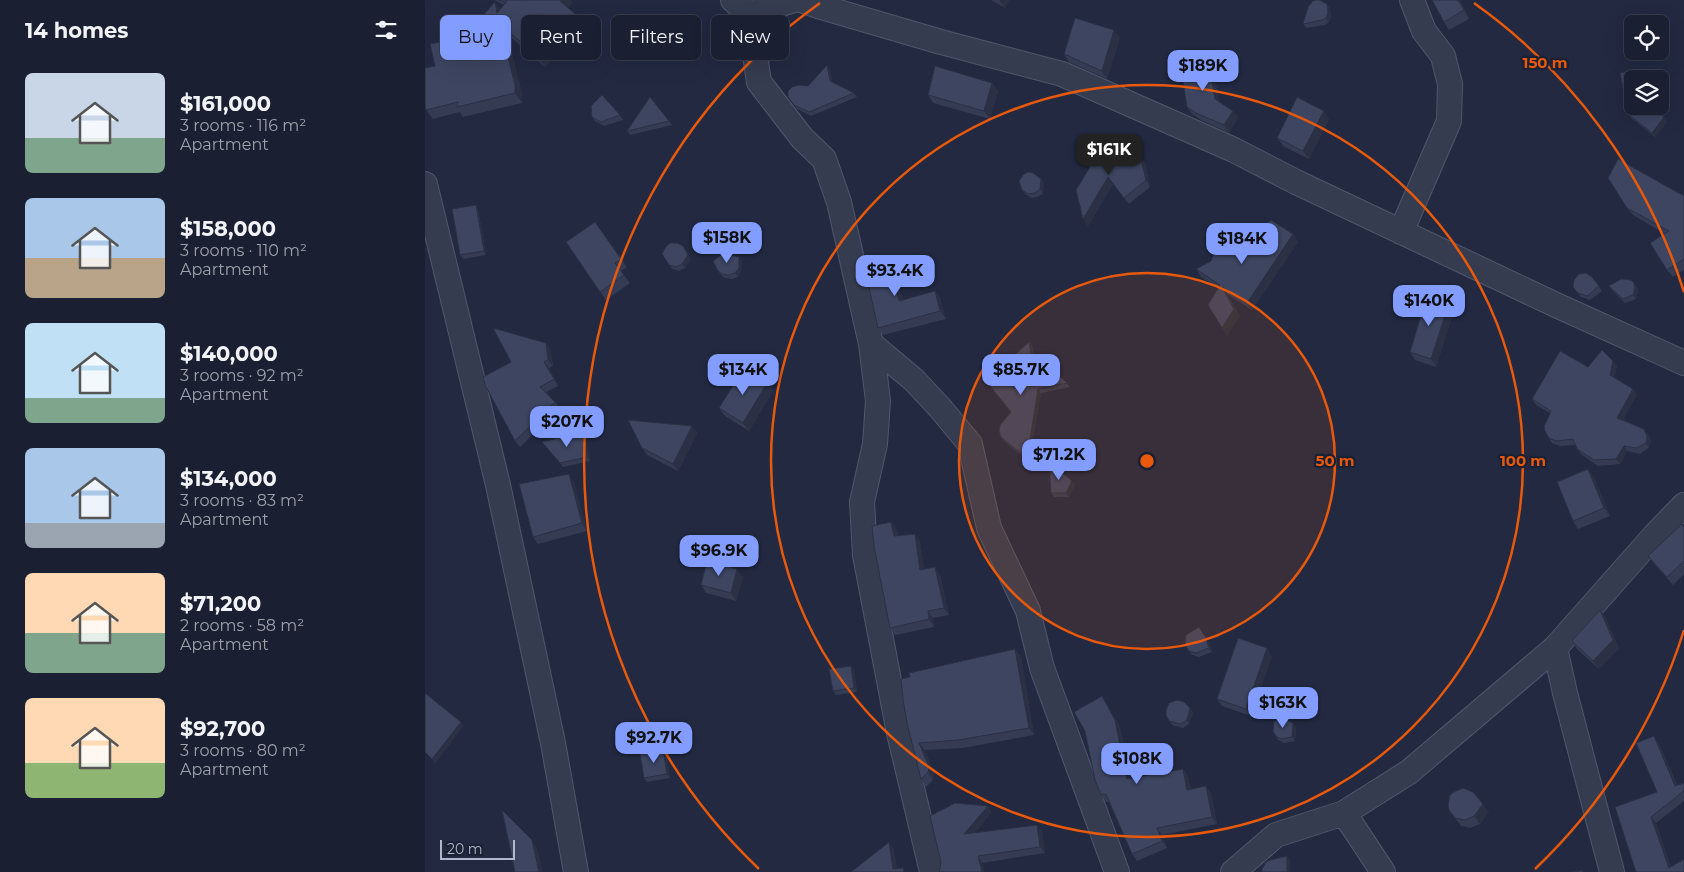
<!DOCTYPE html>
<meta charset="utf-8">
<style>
:root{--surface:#1a1f31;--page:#272c3d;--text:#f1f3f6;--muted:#9fa2ab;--line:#383d4d;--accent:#839cff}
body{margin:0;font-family:Montserrat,sans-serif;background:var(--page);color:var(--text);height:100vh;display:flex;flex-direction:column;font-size:19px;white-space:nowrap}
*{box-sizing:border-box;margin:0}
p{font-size:16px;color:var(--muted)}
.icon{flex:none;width:28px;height:28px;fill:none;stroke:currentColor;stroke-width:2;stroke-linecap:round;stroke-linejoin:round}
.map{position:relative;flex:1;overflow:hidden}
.side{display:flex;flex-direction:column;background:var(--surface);width:425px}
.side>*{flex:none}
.hud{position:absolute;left:15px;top:15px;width:475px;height:45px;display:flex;gap:10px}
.buttons{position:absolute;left:1199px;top:15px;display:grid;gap:10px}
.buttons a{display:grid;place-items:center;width:45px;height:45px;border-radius:8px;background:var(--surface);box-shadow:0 5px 20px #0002,0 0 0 1px var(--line);font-size:25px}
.scale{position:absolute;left:15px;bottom:12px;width:75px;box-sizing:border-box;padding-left:5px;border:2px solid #b2b7cb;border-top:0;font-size:14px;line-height:18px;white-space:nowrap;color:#b2b7cb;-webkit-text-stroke:4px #1b2135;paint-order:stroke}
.price{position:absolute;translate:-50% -42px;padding:0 11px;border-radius:10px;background:var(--accent);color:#111;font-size:16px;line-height:32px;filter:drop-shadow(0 1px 2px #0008)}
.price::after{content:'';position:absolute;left:50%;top:30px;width:15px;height:11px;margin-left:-8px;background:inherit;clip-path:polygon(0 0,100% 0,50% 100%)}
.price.current{background:#222;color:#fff}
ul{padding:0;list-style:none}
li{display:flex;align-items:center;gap:15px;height:125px;padding:0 25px}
li span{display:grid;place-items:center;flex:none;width:140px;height:100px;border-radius:8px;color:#555}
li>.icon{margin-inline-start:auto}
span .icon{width:60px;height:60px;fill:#fffc;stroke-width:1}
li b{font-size:21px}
h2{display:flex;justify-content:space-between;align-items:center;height:60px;padding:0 25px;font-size:21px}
.chip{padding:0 18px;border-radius:8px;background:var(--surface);box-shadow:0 5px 20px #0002,0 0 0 1px var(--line);font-size:18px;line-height:45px}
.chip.current{background:var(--accent);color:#111}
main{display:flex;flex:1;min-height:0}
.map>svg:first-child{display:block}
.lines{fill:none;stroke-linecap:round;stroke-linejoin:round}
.minor-casing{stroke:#51576b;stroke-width:26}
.minor{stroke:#363c50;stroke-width:24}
.wall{fill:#343b53}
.shaded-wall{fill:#2b3044}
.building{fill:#3d4561;stroke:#2b3044}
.ring{fill:none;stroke:#e8590c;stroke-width:2.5}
.centre{fill:#e8590c;stroke:#1b2135;stroke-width:2.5}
.ring-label{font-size:15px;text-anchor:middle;font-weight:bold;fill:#e8590c;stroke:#1b2135;stroke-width:4.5;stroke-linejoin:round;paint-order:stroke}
</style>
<main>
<section class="side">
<h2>14 homes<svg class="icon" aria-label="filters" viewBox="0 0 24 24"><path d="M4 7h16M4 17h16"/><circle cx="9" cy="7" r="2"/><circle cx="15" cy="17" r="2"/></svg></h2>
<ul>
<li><span style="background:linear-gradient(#c9d6e8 65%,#7fa58c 0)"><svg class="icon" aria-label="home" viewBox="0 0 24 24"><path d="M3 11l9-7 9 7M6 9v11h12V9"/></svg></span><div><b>$161,000</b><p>3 rooms · 116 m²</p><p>Apartment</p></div></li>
<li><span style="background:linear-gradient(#a9c7e8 60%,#b9a48a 0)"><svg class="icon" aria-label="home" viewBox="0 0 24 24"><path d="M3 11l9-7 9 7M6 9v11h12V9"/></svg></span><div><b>$158,000</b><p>3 rooms · 110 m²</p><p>Apartment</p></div></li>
<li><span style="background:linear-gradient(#bfe0f5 75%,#7fa58c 0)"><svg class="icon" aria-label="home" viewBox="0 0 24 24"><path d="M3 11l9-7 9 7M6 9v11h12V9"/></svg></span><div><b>$140,000</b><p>3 rooms · 92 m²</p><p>Apartment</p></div></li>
<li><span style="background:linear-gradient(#a9c7e8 75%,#9aa5b1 0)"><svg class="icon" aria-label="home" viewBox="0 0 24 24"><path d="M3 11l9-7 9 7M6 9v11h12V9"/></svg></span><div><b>$134,000</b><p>3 rooms · 83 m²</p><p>Apartment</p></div></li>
<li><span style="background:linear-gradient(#ffd9b3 60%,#7fa58c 0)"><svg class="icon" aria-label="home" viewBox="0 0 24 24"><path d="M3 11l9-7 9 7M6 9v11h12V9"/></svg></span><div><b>$71,200</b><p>2 rooms · 58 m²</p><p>Apartment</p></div></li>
<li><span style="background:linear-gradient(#ffd9b3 65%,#8fb573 0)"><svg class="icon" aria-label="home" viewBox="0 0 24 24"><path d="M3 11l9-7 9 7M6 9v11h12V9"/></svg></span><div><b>$92,700</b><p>3 rooms · 80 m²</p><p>Apartment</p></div></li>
</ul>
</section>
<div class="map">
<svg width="1259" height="872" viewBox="0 0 1259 872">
<rect width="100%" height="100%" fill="#222941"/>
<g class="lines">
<defs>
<path id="minor" d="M308 0 324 14 334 82 377 138 399 159 414 202 446 344 453 401 450 444 437 502 440 555 474 733 507 872
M376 0 393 6 516 42 637 74 809 150 871 182 1131 305 1259 363
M324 14 369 0
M0 184 73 485 128 743 151 872
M976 232 1024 121 1025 84 1018 56 999 31 987 0
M446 344 489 380 516 409 545 444 564 528 603 611 617 668 692 872
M1130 648 1140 693 1187 872
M919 813 958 872
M808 872 851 835 919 813 984 772 1130 648 1230 535 1259 505"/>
</defs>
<!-- minor casing -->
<use href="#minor" class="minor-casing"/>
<!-- minor -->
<use href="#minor" class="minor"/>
</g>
<!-- wall -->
<path class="wall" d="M69 0H145L147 3 143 8 150 14 157 24 120 67 82 34 97 94V103L38 117 35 112 8 119 1 110 10 66 25 40 44 31 70 2 75 10 79 5Z
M566 0H584L580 8Z
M1007 0H1035L1044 19 1024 30 1019 22Z
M902 4 905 8 906 17 904 22 900 25 881 28 878 24Z
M695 38 682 79 644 62 639 54Z
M788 67 794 102 808 111 813 118 804 133 776 120 767 114 762 107Z
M405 69 407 82 429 93 432 97 386 116 372 109 363 97 383 86Z
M1216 69 1219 74 1220 79H1208V106H1226V107L1239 117 1242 122 1230 137 1206 118 1203 114 1195 73Z
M567 83 573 91 565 119 508 103 503 95Z
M225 97 247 125 205 135 202 131Z
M195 115 198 120 179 126 170 121 167 117Z
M904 119 884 159 858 146 852 138Z
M688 143 693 161 715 156 720 163 725 187 704 204 688 184 663 226 658 219Z
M616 179 619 183 618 194 612 197 606 198 600 194 597 190Z
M1259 196V270L1248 277 1242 270 1240 234 1208 215 1202 208Z
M53 209 61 255 38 259 35 255Z
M170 222 202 267 196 271 205 283 181 300 141 242Z
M828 239 873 242 827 310 802 294 815 316 802 336 797 328 794 288 776 277 771 269Z
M237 254 266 259 260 268 254 271 247 269Z
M314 257 317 261 316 272 313 277 307 279 300 278 296 275 293 271Z
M464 259 469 267 478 300 510 291 515 298 521 319 458 335 453 328Z
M1167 277 1177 291 1165 300 1156 297 1148 287Z
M1209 283 1212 287 1213 292 1211 299 1200 303 1187 290 1184 286Z
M1029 311 1011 367 990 360 985 352Z
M604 342 607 346 611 366 642 383 645 387 616 393 604 462 579 441 576 437 586 413Z
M121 343 125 349 128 366 124 368 133 386 121 392 130 402 135 408 95 447 90 441Z
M1192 366 1189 378 1212 394 1198 420 1219 429 1223 435 1226 441 1224 448 1215 454 1202 451 1195 464 1173 466 1156 454 1150 445 1135 446 1127 443 1124 438 1125 413 1111 405 1107 399 1163 367Z
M342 383 348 391 324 431 300 416 294 408Z
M267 426 272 433 253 471 222 455 217 448Z
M157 432 160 436 165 461 138 467 117 442Z
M1169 477 1185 516 1153 529 1148 521Z
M149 482 162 531 113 544 108 537Z
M650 485 644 497H629L626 493Z
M466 522 472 530 473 536 495 541 499 569 515 574 524 615 508 618 509 627 470 635 465 628Z
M1259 527V574L1248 585 1229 564 1223 556Z
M318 577 311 601 281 593 276 585Z
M1175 610 1181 618 1194 648 1174 669 1152 649 1147 641Z
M784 642 787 652 774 657 767 655 760 645Z
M596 656 609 735 538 748 500 750 509 774 508 780 501 787 496 779 485 677Z
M847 656 826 716 797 706 792 699Z
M429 670 432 692 411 695 408 691Z
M677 696 695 727 706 778 758 769 763 776 766 789 781 786 786 793 792 824 737 835 742 848 712 861 707 854 684 802H681L676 795Z
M765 708 768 713 764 724 758 728 747 725 741 715Z
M868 723 871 728 870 741 859 743 853 740 851 736Z
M1233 742 1252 785 1259 783V801L1231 823 1246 867 1259 872H1211L1232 792Z
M241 754 245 778 222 782 219 778Z
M1024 810 1064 812 1055 824 1045 828 1036 826Z
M567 812 550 833 617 831 620 853 557 863 514 872Z"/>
<!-- shaded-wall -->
<path class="shaded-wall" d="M135 0H145L147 3 142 10 135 1Z
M574 0H584L580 8Z
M1033 0H1035L1044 19 1039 10Z
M70 2 76 12 72 13Z
M902 4 905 8 906 17 904 22 901 18Z
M150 14 157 24 120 67 113 57Z
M75 24 82 34 97 94V103L90 93Z
M689 30 695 38 682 79 677 71Z
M783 59 788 67 795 106 790 99Z
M402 65 405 69 408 85 405 81Z
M1216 69 1219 74 1220 79H1218Z
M567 83 573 91 565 119 559 111Z
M808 111 813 118 804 133 799 125Z
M899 111 904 119 884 159 878 151Z
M1239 117 1242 122 1230 137 1227 133Z
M683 137 688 143 695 168 691 161Z
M715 156 720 163 725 187 721 180Z
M683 177 688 184 663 226 658 219Z
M616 179 619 183 618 194 615 189Z
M51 205 53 209 61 255 59 251Z
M868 234 873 242 827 310 822 303Z
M258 246 266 259 260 268 257 264Z
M314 257 317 261 316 272 313 277 310 273Z
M464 259 469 267 480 309 474 301Z
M1209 283 1212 287 1213 292 1211 299 1208 295Z
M797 287 802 294 815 316 802 336 797 328Z
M510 291 515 298 521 319 515 311Z
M1024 303 1029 311 1011 367 1006 359Z
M604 342 607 346 611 370 608 365Z
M121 343 125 349 128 366 123 360Z
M1188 361 1192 366 1189 381 1185 375Z
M119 362 124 368 133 386 129 379Z
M342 383 348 391 324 431 318 423Z
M613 389 616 393 604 462 602 458Z
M1208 389 1212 394 1196 423 1192 418Z
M267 426 272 433 253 471 248 464Z
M1219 429 1223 435 1226 441 1224 448 1221 443Z
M157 432 160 436 165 461 162 457Z
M1199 446 1202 451 1195 464 1191 459Z
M1163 469 1169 477 1185 516 1179 508Z
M144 474 149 482 162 531 157 523Z
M647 481 650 485 644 497 641 493Z
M466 522 472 530 474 544 469 536Z
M490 534 495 541 500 577 495 570Z
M510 567 515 574 524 615 519 608Z
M312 569 318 577 311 601 306 593Z
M1175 610 1181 618 1194 648 1174 669 1168 661Z
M503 611 508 618 509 627 504 619Z
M774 627 784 642 787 652 784 648Z
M842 648 847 656 826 716 821 709Z
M590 649 596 656 609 735 604 728Z
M426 666 429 670 432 692 429 688Z
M677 696 695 727 707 786 702 779Z
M765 708 768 713 764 724 762 720Z
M36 722 39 726 10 764 7 759Z
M868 723 871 728 870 741 867 737Z
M1229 736 1233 742 1254 792 1250 786Z
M494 743 500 750 509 774 508 780 503 772Z
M238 750 241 754 245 778 242 774Z
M758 769 763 776 767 797 762 790Z
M781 786 786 793 792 824 787 817Z
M1058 804 1064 812 1055 824 1049 816Z
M563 806 567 812 544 841 539 834Z
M1226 817 1231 823 1248 872 1244 868Z
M612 825 617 831 620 853 615 847Z
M732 828 737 835 742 848 737 841Z
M107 840 112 848 118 872H114Z
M464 842 469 849 473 872 468 869Z
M553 856 557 863 560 872H557Z
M862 856 865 860V872H862Z"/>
<!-- building -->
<path class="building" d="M74 0H80L81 3Z
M83 0H135V1L150 14 113 57 75 24 90 85V93L32 107 33 102 1 110 0 105V68L10 66 5 44 25 40 32 30 44 31 70 2 72 13Z
M891 0H894L902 4 903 13 901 18 897 20 878 24 883 7 888 1Z
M1007 0H1033L1039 10 1019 22Z
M650 18 689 30 677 71 639 54Z
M783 59 790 99 808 111 799 125 771 113 762 107 755 64Z
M402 65 405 81 429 93 384 112 369 105 363 97V91L367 87 374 85 383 86Z
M510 66 567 83 559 111 503 95Z
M1216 69 1218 79H1208V106H1224L1239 117 1227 133 1203 114 1195 73Z
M177 95 195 115 176 122 167 117 166 106Z
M225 97 244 121 202 131Z
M872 97 899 111 878 151 852 138Z
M683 137 691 161 715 156 721 180 699 198 683 177 658 219 651 190Z
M1193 159 1259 196V259L1242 270 1225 243 1244 231 1202 208 1183 178Z
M603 172 608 173 616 179 615 189 610 193 603 194 597 190 594 181 598 175Z
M51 205 59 251 35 255 27 209Z
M846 220 868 234 822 303 797 287 809 309 797 328 783 305 795 285 771 269 786 261 796 229 828 239 834 230Z
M170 222 196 259 190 263 199 275 175 292 141 242Z
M245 243H252L258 246 263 255 257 264 251 267 244 265 237 254 240 248Z
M298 253 314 257V268L310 273 304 275 297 274 293 271 288 261Z
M464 259 474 301 510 291 515 311 453 328 439 265Z
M1161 273 1167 277 1174 286 1162 296 1153 293 1148 287 1149 280 1154 274Z
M1196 279 1206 280 1209 283 1210 288 1208 295 1198 299 1184 286Z
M1002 296 1024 303 1006 359 985 352Z
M68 328 121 343 123 360 119 362 129 379 115 387 130 402 90 441 60 385 58 377 86 362Z
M604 342 608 365 626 368 642 383 613 389 602 458 576 437 574 431 575 425 586 412 561 381Z
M1177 350 1188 361 1185 375 1208 389 1192 418 1219 429 1222 436 1221 443 1211 448 1199 446 1191 459 1169 460 1152 449 1148 439 1131 441 1124 438 1120 431 1119 427 1126 411 1107 399 1135 351 1163 367Z
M319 368 342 383 318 423 294 408Z
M203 420 267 426 248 464 217 448Z
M157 432 162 457 135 463 117 442Z
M624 462 647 481 641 493H626Z
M1163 469 1179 508 1148 521 1132 482Z
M144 474 157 523 108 537 94 484Z
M466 522 469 536 490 534 495 570 510 567 519 608 503 611 504 619 465 628 449 546 447 526Z
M1257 524 1259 527V561L1242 577 1223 556Z
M282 561 312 569 306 593 276 585Z
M1175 610 1188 640 1168 661 1147 641Z
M774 627 781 638 784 648 771 653 764 651 760 645 761 635Z
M813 638 842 648 821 709 792 699Z
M590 649 604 728 533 740 494 743 504 767 503 772 496 779 482 723 478 699 476 679 485 677 484 673Z
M426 666 429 688 408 691 404 669Z
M0 693 36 722 7 759 0 752Z
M677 696 690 720 702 779 758 769 762 790 781 786 787 817 732 828 737 841 707 854 681 794 676 795 670 780 660 731 649 712Z
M752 700 759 702 765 708 762 720 755 724 744 721 741 715V710L744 703Z
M859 719 868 723 867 737 856 739 851 736 848 731 849 721Z
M1229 736 1250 786 1259 783V791L1226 817 1244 868 1259 859V872H1211L1190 807 1232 792 1211 743Z
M238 750 242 774 219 778 215 754Z
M1038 788 1048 792 1058 804 1049 816 1040 820 1030 818 1024 810 1023 805 1025 795 1029 792Z
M530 803 563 806 539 834 612 825 615 847 553 856 557 872H514L516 862 505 816Z
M77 810 107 840 114 872H90Z
M464 842 468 869 478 868 479 872H426Z
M862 856V872H837V869L841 862 845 860Z
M1158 870V872H1147Z"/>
<!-- distance rings -->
<circle cx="722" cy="461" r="188" fill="#e8590c" fill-opacity=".12"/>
<g class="ring">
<circle cx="722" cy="461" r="188"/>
<circle cx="722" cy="461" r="376"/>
<path d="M1259 630A563 563 0 0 1 1110 869M334 869A563 563 0 0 1 395 3M1049 3A563 563 0 0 1 1259 292"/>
</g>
<circle cx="722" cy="461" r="8" class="centre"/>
<g class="ring-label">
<text x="1120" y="68">150 m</text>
<text x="910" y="466">50 m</text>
<text x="1098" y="466">100 m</text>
</g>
</svg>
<div class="buttons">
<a><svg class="icon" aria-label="locate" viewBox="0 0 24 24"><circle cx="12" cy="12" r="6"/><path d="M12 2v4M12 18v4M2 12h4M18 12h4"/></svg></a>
<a><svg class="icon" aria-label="layers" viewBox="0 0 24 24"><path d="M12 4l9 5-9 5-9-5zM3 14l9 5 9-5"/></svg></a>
</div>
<div class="scale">20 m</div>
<b class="price" style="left:778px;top:92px">$189K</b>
<b class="price current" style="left:684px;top:176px">$161K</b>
<b class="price" style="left:302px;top:264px">$158K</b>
<b class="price" style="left:817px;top:265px">$184K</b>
<b class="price" style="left:470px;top:297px">$93.4K</b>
<b class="price" style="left:1004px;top:327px">$140K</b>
<b class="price" style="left:318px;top:396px">$134K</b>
<b class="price" style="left:596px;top:396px">$85.7K</b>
<b class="price" style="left:142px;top:448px">$207K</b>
<b class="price" style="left:634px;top:481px">$71.2K</b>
<b class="price" style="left:294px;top:577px">$96.9K</b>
<b class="price" style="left:858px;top:729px">$163K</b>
<b class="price" style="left:229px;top:764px">$92.7K</b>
<b class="price" style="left:712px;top:785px">$108K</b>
<div class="hud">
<a class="chip current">Buy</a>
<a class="chip">Rent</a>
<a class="chip">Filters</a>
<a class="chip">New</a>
</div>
</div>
</main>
